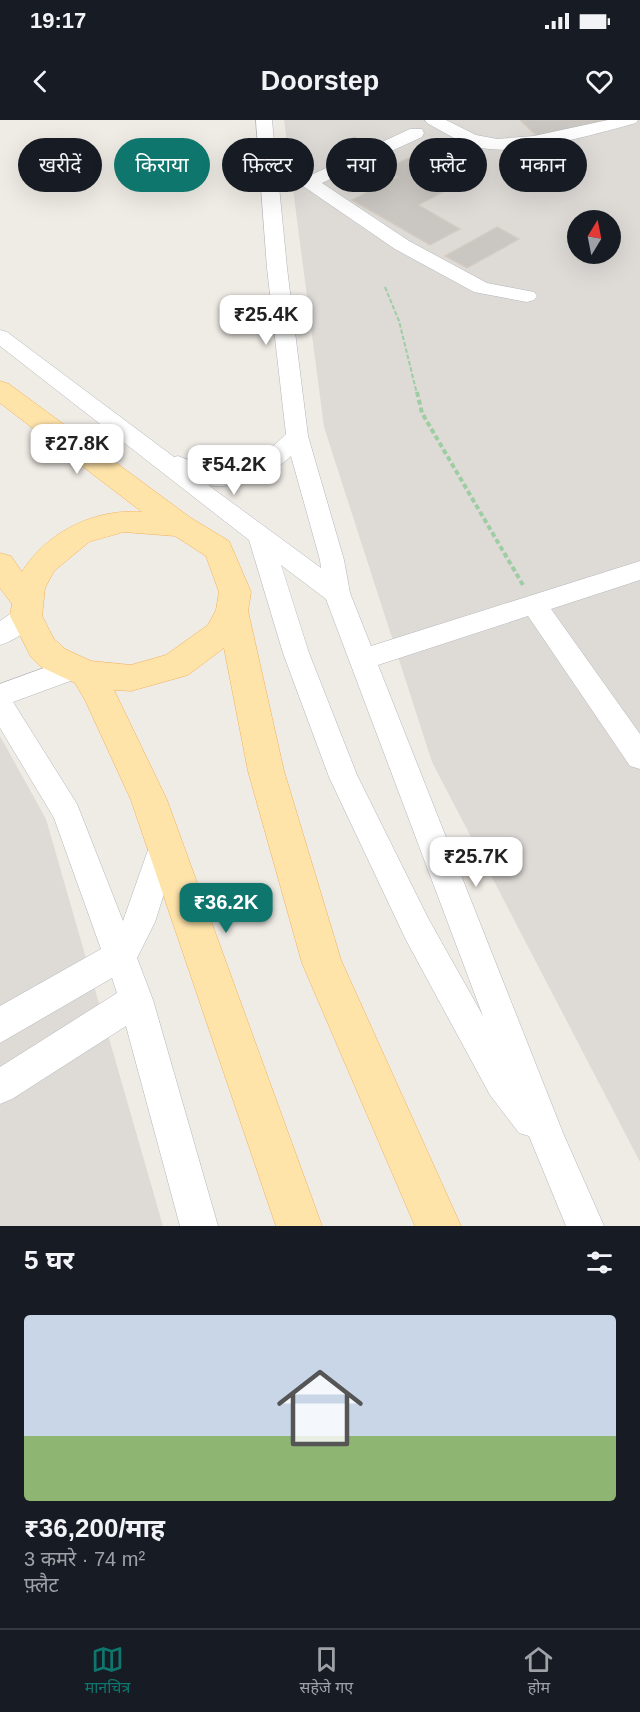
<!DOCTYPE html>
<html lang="hi">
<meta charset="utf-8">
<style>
:root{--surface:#171b24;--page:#242831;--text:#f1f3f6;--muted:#9ea1a6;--line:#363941;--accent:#0f766e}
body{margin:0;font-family:Helvetica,"Noto Sans Devanagari",sans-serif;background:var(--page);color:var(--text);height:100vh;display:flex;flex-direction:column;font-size:22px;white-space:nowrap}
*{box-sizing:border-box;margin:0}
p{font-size:20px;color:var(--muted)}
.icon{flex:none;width:33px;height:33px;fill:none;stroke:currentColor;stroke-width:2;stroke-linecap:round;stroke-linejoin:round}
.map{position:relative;height:1106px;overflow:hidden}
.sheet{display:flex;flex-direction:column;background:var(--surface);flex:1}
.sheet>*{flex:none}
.guide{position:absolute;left:18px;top:18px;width:604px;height:54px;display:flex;gap:12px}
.needle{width:39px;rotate:10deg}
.buttons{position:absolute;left:567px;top:90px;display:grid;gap:12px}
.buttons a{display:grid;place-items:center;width:54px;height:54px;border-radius:50%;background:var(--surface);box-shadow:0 6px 24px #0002;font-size:30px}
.price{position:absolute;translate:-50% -51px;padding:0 14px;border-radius:12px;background:#fff;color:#222;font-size:20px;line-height:39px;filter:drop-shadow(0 2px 3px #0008)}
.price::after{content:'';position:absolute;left:50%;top:36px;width:18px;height:14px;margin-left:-9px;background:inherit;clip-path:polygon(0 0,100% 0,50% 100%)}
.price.active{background:var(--accent);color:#fff}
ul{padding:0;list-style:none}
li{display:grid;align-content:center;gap:12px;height:318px;padding:0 24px}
li span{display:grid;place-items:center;height:186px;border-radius:6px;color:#555}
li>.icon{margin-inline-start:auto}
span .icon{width:108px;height:108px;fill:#fffc;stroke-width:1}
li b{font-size:26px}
h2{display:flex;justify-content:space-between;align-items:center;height:72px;padding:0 24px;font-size:26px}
.pill{padding:0 21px;border-radius:27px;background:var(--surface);box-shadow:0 6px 24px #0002;font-size:21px;line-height:54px}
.pill.active{background:var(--accent);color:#fff}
.status{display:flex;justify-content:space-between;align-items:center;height:42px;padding:0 30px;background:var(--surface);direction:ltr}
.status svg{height:16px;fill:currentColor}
header{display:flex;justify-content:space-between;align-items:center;height:78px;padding:0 24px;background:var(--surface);font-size:27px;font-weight:800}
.tabs{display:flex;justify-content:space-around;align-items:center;height:84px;border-top:2px solid var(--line);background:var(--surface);font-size:16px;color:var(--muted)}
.tabs a{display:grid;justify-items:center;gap:3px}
.tabs .active{color:var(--accent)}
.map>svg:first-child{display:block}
.industrial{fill:#dedbd7;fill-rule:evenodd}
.building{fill:#cac6c1;stroke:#d4ccc3;stroke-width:1.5}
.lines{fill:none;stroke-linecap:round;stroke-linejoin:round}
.minor-casing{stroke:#b2b6ba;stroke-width:1}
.major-casing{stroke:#f2b05b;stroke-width:1}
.path-far1{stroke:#9ecda3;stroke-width:2;stroke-dasharray:4.5 2;stroke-linecap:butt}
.path{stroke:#9ecda3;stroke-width:4;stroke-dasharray:5 3;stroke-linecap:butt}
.minor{fill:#fff;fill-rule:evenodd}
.major{fill:#ffe4aa;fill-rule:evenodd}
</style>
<div class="status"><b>19:17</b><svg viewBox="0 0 49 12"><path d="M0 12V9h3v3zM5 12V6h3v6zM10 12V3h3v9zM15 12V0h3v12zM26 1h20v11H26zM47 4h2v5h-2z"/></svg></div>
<header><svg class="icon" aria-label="back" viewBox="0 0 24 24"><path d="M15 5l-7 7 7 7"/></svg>Doorstep<svg class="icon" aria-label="heart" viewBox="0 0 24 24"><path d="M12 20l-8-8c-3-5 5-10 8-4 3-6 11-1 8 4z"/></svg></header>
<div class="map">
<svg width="640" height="1106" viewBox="0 0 640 1106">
<rect width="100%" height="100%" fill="#efebe5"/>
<!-- industrial -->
<path class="industrial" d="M284 0H640V1042L432 642 324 307ZM578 100H610V134H578Z
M0 616 46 699 163 1106H0Z"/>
<!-- building -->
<path class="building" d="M520 0H615L537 16Z
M354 17 372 27 355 35 337 25Z
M417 34 466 60 418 85 460 109 430 125 352 80 398 57 384 50Z
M497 107 519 119 467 148 445 136Z"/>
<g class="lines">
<defs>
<path id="minor" d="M256 0H272L276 43 309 56 410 9H422L424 13 422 17 322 63 409 121 487 163 534 172 537 176 534 180 527 182 474 172 395 129 303 66 278 56 287 148 308 316 344 440 350 473 371 526 640 441V460L551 489 640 614V649L630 646 528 496 378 545 563 1013 604 1106H566L529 1016 519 1013 490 975 406 820 329 657 283 533 249 420 0 226V210L7 212 174 337 178 336C190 340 202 347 214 350 240 355 269 331 286 314L267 148ZM291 336 320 440 321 448 208 365C230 371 275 353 291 336ZM281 445 326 479 483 896 428 798 357 655 309 533Z
M425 0H446L476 15 497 19 534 16 608 0H638L636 3C594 14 523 36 482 28 462 24 445 13 427 3Z
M26 486 35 489 39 496C32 509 14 521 0 525V501L17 489Z
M74 537 84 540 87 548 84 556 13 582 77 684 123 801 153 716 164 712 175 716 179 726 155 802 137 838 153 880 218 1106H180L126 906 12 979 0 984V947L117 873 112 858 0 923V886L101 829 54 698 0 608V564Z"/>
<path id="major" d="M0 261 9 264 191 398 229 421 251 472 248 491 284 651 341 840 461 1106H415L302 843 248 651 224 528 188 555 131 571 114 570 167 680 322 1106H276L131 680 85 580 75 563 41 547 31 537 10 496 12 484 0 468V433L11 436 22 452C46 412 96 388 142 392L0 283ZM124 412 175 416 206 436 219 472 216 490 208 505 166 535 131 545 91 541 65 529 54 519 42 496 45 468 54 451 89 422Z"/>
</defs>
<!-- minor casing -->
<use href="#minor" class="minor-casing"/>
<!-- major casing -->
<use href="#major" class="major-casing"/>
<!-- path-far1 -->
<path class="path-far1" d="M385 167 399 201 417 274"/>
<!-- path -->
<path class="path" d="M417 272 422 293 523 465"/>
<!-- minor -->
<use href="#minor" class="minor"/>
<!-- major -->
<use href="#major" class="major"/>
</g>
</svg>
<div class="buttons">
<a><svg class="needle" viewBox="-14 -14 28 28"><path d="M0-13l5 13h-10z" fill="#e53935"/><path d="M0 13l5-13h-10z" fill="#9ea1a6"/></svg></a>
</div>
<b class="price" style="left:266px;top:226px">₹25.4K</b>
<b class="price" style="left:77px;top:355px">₹27.8K</b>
<b class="price" style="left:234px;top:376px">₹54.2K</b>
<b class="price" style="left:476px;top:768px">₹25.7K</b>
<b class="price active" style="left:226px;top:814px">₹36.2K</b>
<div class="guide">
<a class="pill">खरीदें</a>
<a class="pill active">किराया</a>
<a class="pill">फ़िल्टर</a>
<a class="pill">नया</a>
<a class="pill">फ़्लैट</a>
<a class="pill">मकान</a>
</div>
</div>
<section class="sheet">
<h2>5 घर<svg class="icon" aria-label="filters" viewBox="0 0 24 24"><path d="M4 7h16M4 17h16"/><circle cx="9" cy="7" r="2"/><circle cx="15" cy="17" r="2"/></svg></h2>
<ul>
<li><span style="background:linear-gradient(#c9d6e8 65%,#8fb573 0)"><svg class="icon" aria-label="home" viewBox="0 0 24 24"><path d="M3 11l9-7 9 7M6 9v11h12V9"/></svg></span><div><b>₹36,200/माह</b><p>3 कमरे · 74 m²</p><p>फ़्लैट</p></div></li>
</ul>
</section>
<nav class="tabs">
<a class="active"><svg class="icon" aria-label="map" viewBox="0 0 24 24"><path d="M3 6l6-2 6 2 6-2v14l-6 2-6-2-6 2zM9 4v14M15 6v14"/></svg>मानचित्र</a>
<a><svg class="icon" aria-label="saved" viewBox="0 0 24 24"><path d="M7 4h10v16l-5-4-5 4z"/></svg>सहेजे गए</a>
<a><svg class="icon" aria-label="home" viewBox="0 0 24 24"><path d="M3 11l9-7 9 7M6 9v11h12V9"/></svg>होम</a>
</nav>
